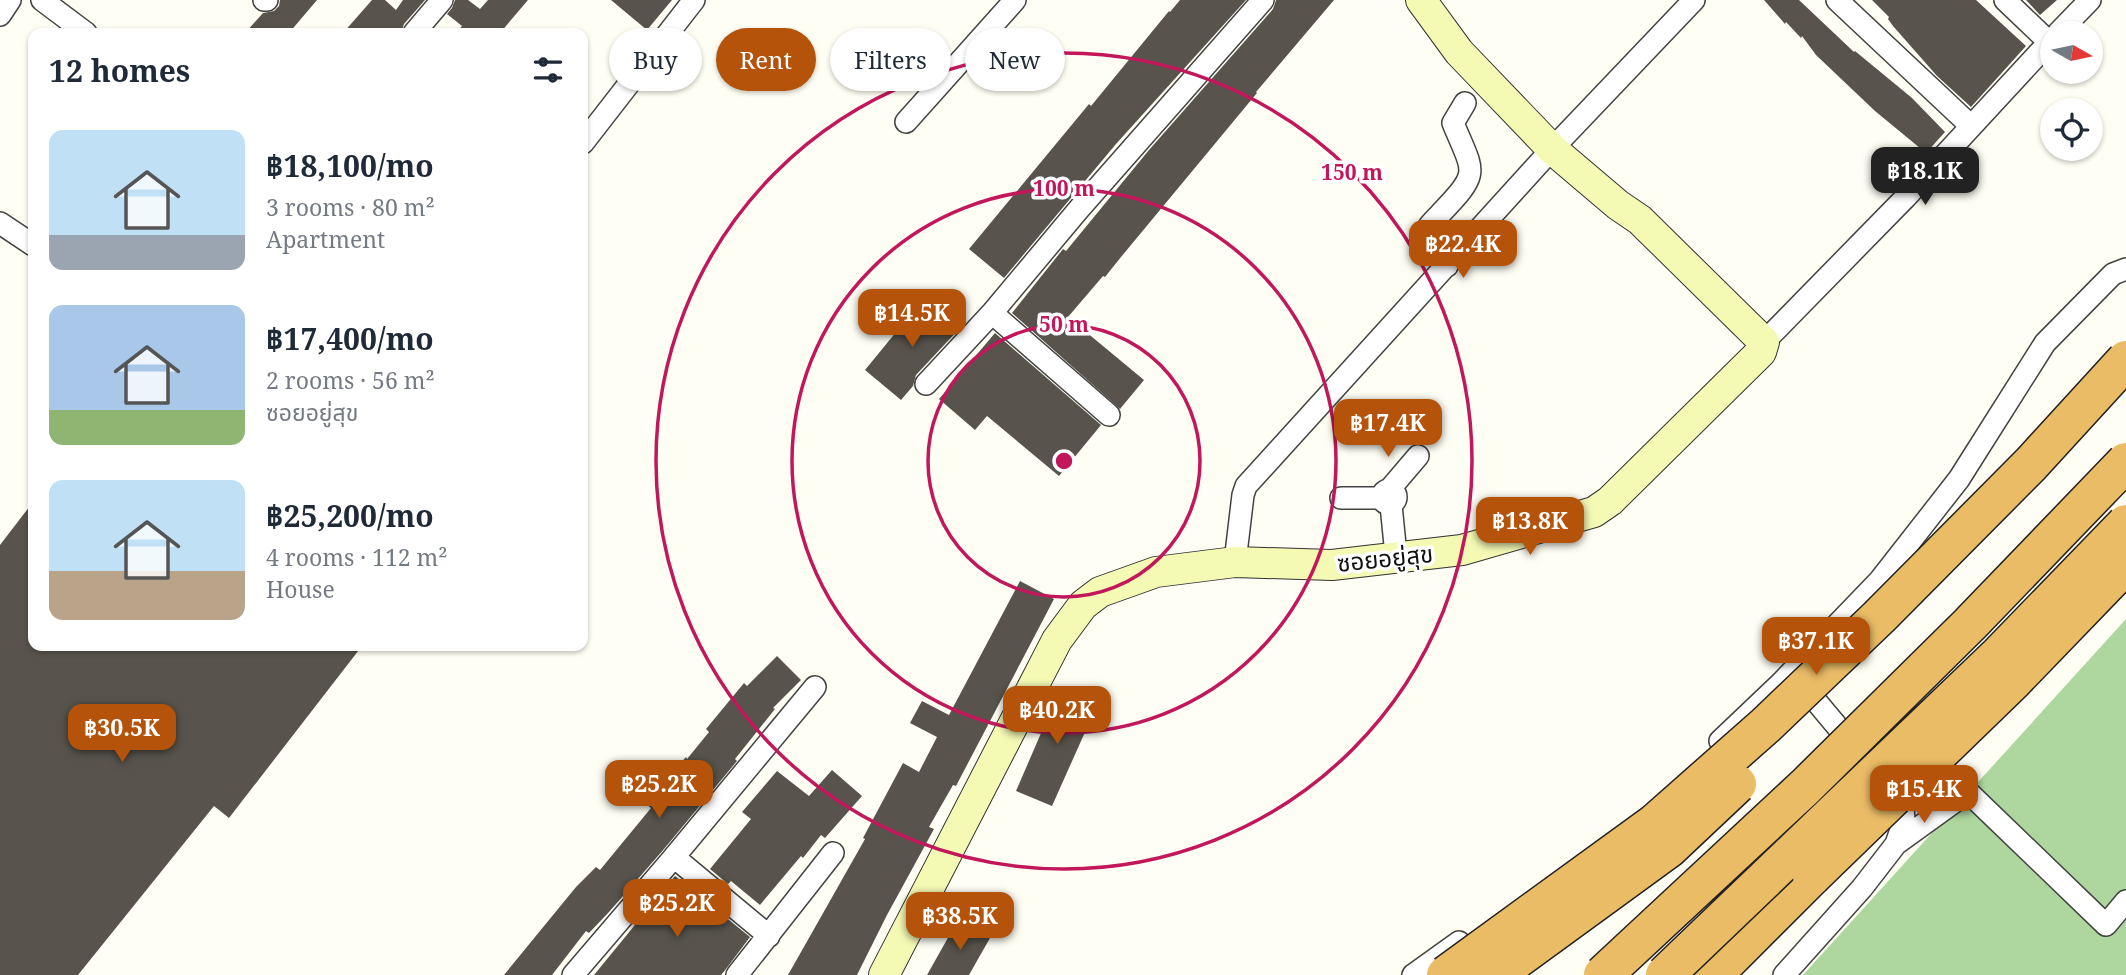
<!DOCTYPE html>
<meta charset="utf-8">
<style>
:root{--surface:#fff;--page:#f6f6f7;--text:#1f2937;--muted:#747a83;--accent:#b45309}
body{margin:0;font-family:"Noto Serif","Noto Sans Thai",serif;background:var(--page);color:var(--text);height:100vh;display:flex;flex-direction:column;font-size:26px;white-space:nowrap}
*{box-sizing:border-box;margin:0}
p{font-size:23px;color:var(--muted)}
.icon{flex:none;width:38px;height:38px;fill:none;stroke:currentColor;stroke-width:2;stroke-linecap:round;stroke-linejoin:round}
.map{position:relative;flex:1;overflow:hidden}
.panel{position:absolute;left:28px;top:28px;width:560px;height:623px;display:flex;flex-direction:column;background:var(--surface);border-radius:14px;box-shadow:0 2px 5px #0004}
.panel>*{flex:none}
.guide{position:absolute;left:609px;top:28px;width:665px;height:63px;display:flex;gap:14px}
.needle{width:46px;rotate:99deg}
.controls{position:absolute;left:2040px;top:21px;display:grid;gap:14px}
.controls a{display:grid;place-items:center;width:63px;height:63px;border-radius:50%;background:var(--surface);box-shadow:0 2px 5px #0004;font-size:35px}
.price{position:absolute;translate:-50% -60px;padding:0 16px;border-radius:14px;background:var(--accent);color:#fff;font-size:23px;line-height:46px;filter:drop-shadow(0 2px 4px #0008)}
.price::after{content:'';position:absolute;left:50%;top:42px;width:21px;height:16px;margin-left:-10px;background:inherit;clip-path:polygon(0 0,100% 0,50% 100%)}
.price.current{background:#222;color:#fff}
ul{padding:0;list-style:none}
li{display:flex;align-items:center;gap:21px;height:175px;padding:0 21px}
li span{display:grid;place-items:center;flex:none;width:196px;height:140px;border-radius:14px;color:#555}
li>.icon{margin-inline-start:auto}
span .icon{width:84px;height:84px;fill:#fffc;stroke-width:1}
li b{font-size:30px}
h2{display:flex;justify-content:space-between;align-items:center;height:84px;padding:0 21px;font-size:30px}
.tag{padding:0 24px;border-radius:32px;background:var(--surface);box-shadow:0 2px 5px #0004;font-size:24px;line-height:63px}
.tag.current{background:var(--accent);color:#fff}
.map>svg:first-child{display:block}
.forest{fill:#aed79f}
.building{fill:#58544d}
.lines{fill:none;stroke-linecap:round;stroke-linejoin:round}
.street-casing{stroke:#434343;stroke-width:24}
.secondary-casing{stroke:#323232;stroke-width:32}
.highway-casing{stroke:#212121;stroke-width:41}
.street{stroke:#fff;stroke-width:21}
.secondary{stroke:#f4f9b4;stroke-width:30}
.highway{stroke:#eabc66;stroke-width:38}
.highway-bridge-casing{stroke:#212121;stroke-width:41;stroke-linecap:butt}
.highway-bridge{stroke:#eabc66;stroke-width:38}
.ring{fill:none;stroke:#c2185b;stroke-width:3.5}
.labels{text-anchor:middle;stroke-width:7;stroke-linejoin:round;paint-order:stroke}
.street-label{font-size:24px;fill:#101010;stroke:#fff}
.centre{fill:#c2185b;stroke:#fff;stroke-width:3.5}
.ring-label{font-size:21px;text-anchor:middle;font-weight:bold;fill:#c2185b;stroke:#fff;stroke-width:7;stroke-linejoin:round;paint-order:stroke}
</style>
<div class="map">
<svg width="2126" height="975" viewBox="0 0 2126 975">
<rect width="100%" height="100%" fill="#fefef4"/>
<!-- forest -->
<path class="forest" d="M2126 619V975H1803Z"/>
<!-- building -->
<path class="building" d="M280 0H317L289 33H245L263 13 274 11 279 6Z
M372 0H385L396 10 403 0H425L404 24 401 33H343Z
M455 0H468L480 9 488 0H528L500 33H456L462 26 447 14 452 8Z
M611 0H672L647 30Z
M1180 0H1246L1116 144 1004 278 969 249 1089 104 1091 106 1169 11 1170 12Z
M1276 0H1334L1256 92 1257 93 1121 257 1105 277 1103 276 1068 317 1144 380 1120 409 1012 313 1063 249 1066 251 1149 150 1273 9Z
M1764 0H1799L1854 52 1855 51 1912 98 1945 132 1926 153 1875 111 1816 55 1802 36 1801 38 1786 22 1785 24Z
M1872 0H1976L2026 46 1971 107 1937 76 1893 26 1888 19 1889 17Z
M2026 0H2057L2040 15Z
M924 298 960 328 916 375 913 386 901 400 865 370Z
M995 333 1101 425 1059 476 987 416 975 430 939 399Z
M33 502V646H362L229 818 214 806 78 975H0V545Z
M1020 581 1054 599 956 786 953 785 929 827 934 829 887 915 857 975H788L865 839 863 838 903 763 919 772 937 737 910 723 922 701 949 715Z
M777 656 801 680 773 708 775 709 735 759 737 761 664 849 609 912 589 933 586 931 552 975H504L576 887 596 867 600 870 651 808 637 797 659 772 666 779 686 757 687 759 709 732 706 729 744 683 747 686Z
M1061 687 1098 703 1052 806 1016 791Z
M832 770 862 796 825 838 821 835 803 858 801 856 760 905 731 881 728 884 710 869 751 819 742 812 777 771 809 796Z
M675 876 750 937 726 969 721 975H594Z
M958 920 990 938 969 975H927Z"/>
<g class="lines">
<defs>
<path id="street" d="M42 0 86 33
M264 0H267
M1837 0 1971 126
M2005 0 2049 42
M0 15 10 0
M414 33 442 0
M2058 33 2090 0
M906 122 1015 0
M583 143 694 0
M0 223 33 245
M1447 266 1425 235C1427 226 1435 220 1441 213 1481 171 1474 174 1453 123L1465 103
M992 313 1109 415
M1764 342 1905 198 2053 38
M926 384 992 313 1079 209 1263 0
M1382 497a7 7 0 1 1 14 0a7 7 0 1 1-14 0Z
M1389 490 1418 456
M1341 498H1382
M1391 505 1395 545 1393 559
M1235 562 1243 495 1246 486 1552 149 1694 0
M1800 682 1856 749
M1720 741 1781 683 1880 580 1959 479 2045 343 2113 274 2126 269
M1896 844 1968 792 2106 925 2126 901
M674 857 815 687
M573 975 674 857 769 936
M737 975 833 853
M1413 975 1459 942
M1784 975 1862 888 1896 844 1904 821 1903 806 1890 790"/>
<path id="secondary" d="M884 975 1057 640 1083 605 1100 592 1156 572 1235 562 1332 565 1462 550 1594 512 1610 501 1761 352 1764 342 1640 220 1618 205 1552 149 1459 52 1421 0"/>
<path id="highway" d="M1713 975 1812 876"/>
</defs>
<!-- street casing -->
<use href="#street" class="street-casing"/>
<!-- secondary casing -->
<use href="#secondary" class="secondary-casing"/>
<!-- highway casing -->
<use href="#highway" class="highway-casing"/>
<!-- street -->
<use href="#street" class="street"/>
<!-- secondary -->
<use href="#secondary" class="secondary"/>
<!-- highway -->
<use href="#highway" class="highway"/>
<defs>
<path id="highway-bridge" d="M1812 876 2013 681 2126 564
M1446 975 1655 823 1766 725 1879 617 2031 464 2126 360
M1495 975 1668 849 1737 784
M1603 975 1805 787 1970 624 2126 462
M1665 975 1999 655 2126 524"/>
</defs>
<!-- highway-bridge casing -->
<use href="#highway-bridge" class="highway-bridge-casing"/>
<!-- highway-bridge -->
<use href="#highway-bridge" class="highway-bridge"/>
</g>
<!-- distance rings -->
<g class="ring">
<circle cx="1064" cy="461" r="136"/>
<circle cx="1064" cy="461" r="272"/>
<circle cx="1064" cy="461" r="408"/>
</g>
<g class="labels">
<!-- street labels -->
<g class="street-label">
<text transform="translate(1385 559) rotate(-6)" y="8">ซอยอยู่สุข</text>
</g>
</g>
<circle cx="1064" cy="461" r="10" class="centre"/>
<g class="ring-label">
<text x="1352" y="180">150 m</text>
<text x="1064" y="196">100 m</text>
<text x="1064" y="332">50 m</text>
</g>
</svg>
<div class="controls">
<a><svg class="needle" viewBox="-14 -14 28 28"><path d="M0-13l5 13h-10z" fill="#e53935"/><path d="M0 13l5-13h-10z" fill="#747a83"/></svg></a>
<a><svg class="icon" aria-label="locate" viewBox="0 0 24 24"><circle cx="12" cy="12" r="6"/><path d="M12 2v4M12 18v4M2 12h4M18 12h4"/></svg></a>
</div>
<b class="price current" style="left:1925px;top:207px">฿18.1K</b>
<b class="price" style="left:1463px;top:280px">฿22.4K</b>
<b class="price" style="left:912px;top:349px">฿14.5K</b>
<b class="price" style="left:1388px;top:459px">฿17.4K</b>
<b class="price" style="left:1530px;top:557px">฿13.8K</b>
<b class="price" style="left:1816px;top:677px">฿37.1K</b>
<b class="price" style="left:1057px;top:746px">฿40.2K</b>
<b class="price" style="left:122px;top:764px">฿30.5K</b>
<b class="price" style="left:659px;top:820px">฿25.2K</b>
<b class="price" style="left:1924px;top:825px">฿15.4K</b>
<b class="price" style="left:677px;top:939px">฿25.2K</b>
<b class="price" style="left:960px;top:952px">฿38.5K</b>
<div class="guide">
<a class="tag">Buy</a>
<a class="tag current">Rent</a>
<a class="tag">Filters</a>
<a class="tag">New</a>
</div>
<section class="panel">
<h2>12 homes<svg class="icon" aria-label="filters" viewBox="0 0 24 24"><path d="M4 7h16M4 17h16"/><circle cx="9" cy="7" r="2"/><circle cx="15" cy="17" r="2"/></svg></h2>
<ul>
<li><span style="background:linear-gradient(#bfe0f5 75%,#9aa5b1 0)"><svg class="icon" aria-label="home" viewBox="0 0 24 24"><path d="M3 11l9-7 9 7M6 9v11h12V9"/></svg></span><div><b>฿18,100/mo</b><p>3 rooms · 80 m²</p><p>Apartment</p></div></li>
<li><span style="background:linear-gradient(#a9c7e8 75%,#8fb573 0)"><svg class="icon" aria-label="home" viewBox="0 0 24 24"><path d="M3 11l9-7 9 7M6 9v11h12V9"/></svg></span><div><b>฿17,400/mo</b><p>2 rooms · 56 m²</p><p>ซอยอยู่สุข</p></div></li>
<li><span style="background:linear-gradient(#bfe0f5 65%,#b9a48a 0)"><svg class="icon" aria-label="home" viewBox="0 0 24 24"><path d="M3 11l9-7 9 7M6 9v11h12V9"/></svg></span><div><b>฿25,200/mo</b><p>4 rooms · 112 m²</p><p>House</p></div></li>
</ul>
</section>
</div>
